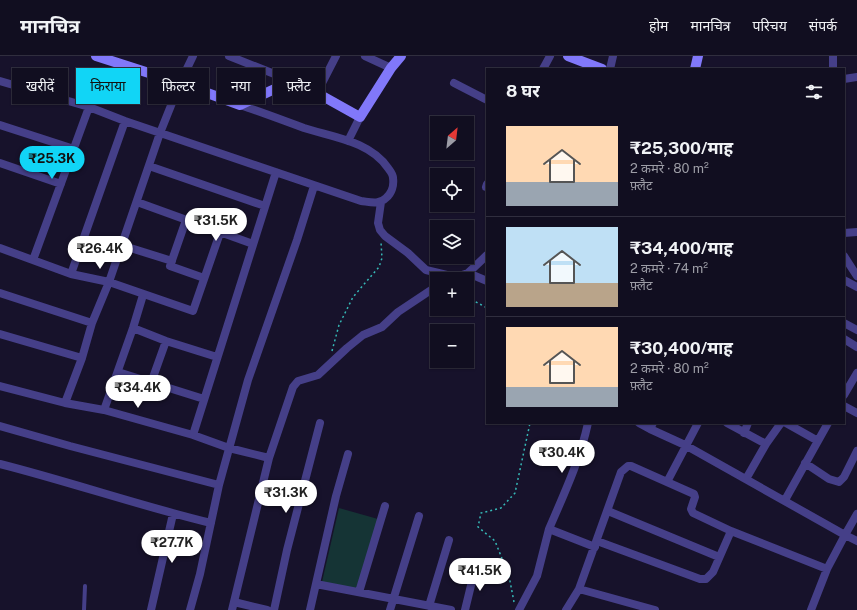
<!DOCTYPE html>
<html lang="hi">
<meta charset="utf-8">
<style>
:root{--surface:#110e20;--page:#1e1c2d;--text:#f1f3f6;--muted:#9c9ca5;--line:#302e3e;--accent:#11d5f6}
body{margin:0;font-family:"Public Sans","Noto Sans Devanagari",sans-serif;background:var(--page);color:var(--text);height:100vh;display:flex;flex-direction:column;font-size:15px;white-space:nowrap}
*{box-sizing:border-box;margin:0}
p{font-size:13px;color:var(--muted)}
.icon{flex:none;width:22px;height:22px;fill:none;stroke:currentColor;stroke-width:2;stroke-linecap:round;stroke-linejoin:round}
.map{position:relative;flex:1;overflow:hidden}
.drawer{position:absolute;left:486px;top:12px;width:359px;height:356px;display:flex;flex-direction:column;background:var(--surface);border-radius:0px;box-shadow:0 1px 3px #0004,0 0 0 1px var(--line)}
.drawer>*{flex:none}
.top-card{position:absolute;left:12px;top:12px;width:380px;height:36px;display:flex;gap:8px}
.needle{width:26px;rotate:28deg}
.buttons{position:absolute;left:430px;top:60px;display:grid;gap:8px}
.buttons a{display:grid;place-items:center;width:44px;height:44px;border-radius:0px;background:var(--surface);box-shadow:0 1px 3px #0004,0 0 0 1px var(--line);font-size:20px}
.price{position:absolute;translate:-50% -34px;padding:0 9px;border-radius:14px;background:#fff;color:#222;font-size:13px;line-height:26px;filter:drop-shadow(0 1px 2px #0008)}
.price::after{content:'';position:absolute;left:50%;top:24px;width:12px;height:9px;margin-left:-6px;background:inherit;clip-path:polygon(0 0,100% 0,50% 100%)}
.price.current{background:var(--accent);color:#111}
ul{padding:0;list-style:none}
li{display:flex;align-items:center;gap:12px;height:100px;padding:0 20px}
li+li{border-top:1px solid var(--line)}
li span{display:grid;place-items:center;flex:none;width:112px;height:80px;border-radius:0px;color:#555}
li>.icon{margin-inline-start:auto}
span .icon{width:48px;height:48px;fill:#fffc;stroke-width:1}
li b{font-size:17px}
h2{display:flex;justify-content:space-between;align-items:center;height:48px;padding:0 20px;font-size:17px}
.tag{padding:0 14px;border-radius:0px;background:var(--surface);box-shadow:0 1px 3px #0004,0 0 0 1px var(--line);font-size:14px;line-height:36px}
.tag.current{background:var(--accent);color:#111}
header{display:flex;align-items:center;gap:24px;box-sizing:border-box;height:56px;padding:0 20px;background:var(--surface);border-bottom:1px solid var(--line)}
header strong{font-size:19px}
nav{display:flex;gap:22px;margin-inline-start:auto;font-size:14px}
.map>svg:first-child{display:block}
.green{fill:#153435}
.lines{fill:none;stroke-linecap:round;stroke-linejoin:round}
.path{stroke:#36b9b7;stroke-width:1.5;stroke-dasharray:2 3;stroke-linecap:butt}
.lane{stroke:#453f88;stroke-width:4}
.street{stroke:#453f88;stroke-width:8}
.secondary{stroke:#8178fa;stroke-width:10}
</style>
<header>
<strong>मानचित्र</strong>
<nav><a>होम</a><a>मानचित्र</a><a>परिचय</a><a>संपर्क</a></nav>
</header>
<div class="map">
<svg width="857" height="554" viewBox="0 0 857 554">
<rect width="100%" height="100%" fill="#17122b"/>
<!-- green -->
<path class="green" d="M339 452 378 463 357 535 322 526Z"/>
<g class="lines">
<!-- path -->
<path class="path" d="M467 235 475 229
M467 241 487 252
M332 295 339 269 353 241 379 211 382 202 381 186
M487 303V324
M514 546 509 520 495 485 478 471 481 457 501 452 515 437 530 367"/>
<!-- lane -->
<path class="lane" d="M84 554 85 530"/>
<!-- street -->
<path class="street" d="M229 0 292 25
M365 0 391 12
M543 13 550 0
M610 13 613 0
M833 13V0
M844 23 857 21
M0 25 89 51 125 65 361 145C370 146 379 149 386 142 392 137 394 129 393 122 393 118 390 115 388 112 370 85 332 81 304 72 282 64 261 56 240 49
M454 27 487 44
M317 37 336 0
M0 69 74 93
M348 85 360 61
M0 107 61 128
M149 110 265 150
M486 131 487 128
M137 146 253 188
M381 146 378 167 380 174 385 180 408 197 426 214 451 220H459L468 217 487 199
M186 164 170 210 204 222
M844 177 857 176
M121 189 172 205
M0 192 71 218 109 226 193 255 220 177
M844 200 857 220
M33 204 89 51
M468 217 487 225
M71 218 125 65
M844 224 857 231
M0 237 92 267
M844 267 857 274
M133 272 166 285 217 301
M0 278 82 302
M844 283 857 291
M118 316 204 343
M151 327 166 285
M0 330 65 347 104 354 193 379 229 392 269 402
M844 339 857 317
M65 347 82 302 92 267 109 226 160 77 180 27 193 0
M844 350 857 357
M104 354 133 272 143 239
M639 367 650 373
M727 367 766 388
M786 367 818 385
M0 370 70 390 219 429
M744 377 748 367
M193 379 276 116
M805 407 829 423 839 426 844 421 857 395
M0 408C71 426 140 450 211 467
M746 423 766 388 781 367
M667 426 698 367
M785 444 828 367
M608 455 719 501
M857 458 845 479 857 485
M549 473C564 438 580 404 588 367
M597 485 700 523H706L713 516 731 475 827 513 845 479 685 389 650 373 653 367
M316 528 451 554
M579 533 655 554
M359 536 385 450
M234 546 267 554
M429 550 449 484
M151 554 173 458
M190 554 200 518 219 429 248 324 297 184 314 130
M232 554 269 402 293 331 298 325 318 319 347 292 363 279 382 271 398 256 437 230
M274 554 287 494 320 367
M310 554 336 440 348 398
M390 554 419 460
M465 554 475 513
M519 554 537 520 549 473 595 491
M566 554 579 533 621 416 628 410H631L694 438 695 441 691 453 693 457 731 475
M811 554 827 513"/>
<!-- secondary -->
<path class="secondary" d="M96 0 180 27 240 49 292 25 317 37 360 61 391 12 401 0
M568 0 602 13
M695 13 698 0"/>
</g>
</svg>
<div class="buttons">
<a><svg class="needle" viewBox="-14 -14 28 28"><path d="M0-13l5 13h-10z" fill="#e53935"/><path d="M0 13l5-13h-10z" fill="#9c9ca5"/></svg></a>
<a><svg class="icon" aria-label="locate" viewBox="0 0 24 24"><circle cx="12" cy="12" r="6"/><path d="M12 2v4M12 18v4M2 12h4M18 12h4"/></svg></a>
<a><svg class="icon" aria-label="layers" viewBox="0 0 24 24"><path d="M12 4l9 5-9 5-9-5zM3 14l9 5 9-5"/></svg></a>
<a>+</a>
<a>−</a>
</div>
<b class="price current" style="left:52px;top:124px">₹25.3K</b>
<b class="price" style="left:216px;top:186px">₹31.5K</b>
<b class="price" style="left:100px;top:214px">₹26.4K</b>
<b class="price" style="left:138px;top:353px">₹34.4K</b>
<b class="price" style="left:562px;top:418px">₹30.4K</b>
<b class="price" style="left:286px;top:458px">₹31.3K</b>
<b class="price" style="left:172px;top:508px">₹27.7K</b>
<b class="price" style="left:480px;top:536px">₹41.5K</b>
<div class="top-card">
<a class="tag">खरीदें</a>
<a class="tag current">किराया</a>
<a class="tag">फ़िल्टर</a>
<a class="tag">नया</a>
<a class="tag">फ़्लैट</a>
</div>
<section class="drawer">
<h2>8 घर<svg class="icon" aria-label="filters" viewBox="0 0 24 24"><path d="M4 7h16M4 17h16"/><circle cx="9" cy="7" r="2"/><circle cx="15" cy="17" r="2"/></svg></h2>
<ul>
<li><span style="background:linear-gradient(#ffd9b3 70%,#9aa5b1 0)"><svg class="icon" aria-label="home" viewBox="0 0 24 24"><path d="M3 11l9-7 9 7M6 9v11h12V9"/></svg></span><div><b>₹25,300/माह</b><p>2 कमरे · 80 m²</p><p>फ़्लैट</p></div></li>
<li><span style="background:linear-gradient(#bfe0f5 70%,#b9a48a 0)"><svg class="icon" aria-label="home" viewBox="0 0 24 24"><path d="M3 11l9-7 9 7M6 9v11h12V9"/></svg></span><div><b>₹34,400/माह</b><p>2 कमरे · 74 m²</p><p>फ़्लैट</p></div></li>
<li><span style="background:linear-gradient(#ffd9b3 75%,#9aa5b1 0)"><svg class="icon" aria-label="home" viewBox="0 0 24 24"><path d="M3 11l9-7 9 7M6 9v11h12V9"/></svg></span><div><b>₹30,400/माह</b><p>2 कमरे · 80 m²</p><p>फ़्लैट</p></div></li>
</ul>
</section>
</div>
